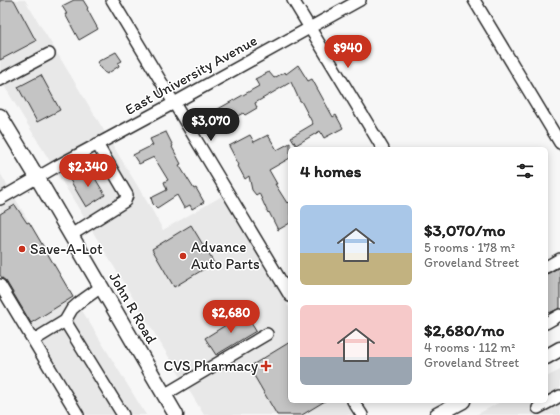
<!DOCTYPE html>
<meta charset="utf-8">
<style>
:root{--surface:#fff;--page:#f2f2f2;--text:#222;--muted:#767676;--accent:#c8321e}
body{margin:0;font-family:Itim,sans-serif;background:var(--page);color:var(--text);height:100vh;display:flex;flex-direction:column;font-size:15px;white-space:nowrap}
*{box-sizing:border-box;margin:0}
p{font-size:13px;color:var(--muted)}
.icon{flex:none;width:22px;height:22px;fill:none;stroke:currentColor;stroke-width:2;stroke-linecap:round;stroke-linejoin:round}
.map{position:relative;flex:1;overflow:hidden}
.sheet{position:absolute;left:288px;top:147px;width:260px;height:256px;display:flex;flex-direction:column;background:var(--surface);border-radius:6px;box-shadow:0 2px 10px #0003}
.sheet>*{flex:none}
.price{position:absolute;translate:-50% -34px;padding:0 9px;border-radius:14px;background:var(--accent);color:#fff;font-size:13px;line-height:26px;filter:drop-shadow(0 1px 2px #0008)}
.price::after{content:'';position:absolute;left:50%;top:24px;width:12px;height:9px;margin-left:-6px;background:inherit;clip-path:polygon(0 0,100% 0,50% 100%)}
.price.current{background:#222;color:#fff}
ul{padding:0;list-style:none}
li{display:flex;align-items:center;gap:12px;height:100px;padding:0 12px}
li span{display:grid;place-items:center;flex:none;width:112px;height:80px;border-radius:6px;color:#555}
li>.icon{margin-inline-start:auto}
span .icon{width:48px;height:48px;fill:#fffc;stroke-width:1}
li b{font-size:17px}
h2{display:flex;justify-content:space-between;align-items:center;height:48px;padding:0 12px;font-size:17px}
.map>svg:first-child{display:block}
.built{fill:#e8e8e8}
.building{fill:#c4c4c4;stroke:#2b2b2b}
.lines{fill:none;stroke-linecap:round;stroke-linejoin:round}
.minor-casing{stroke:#2b2b2b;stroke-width:14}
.major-casing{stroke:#2b2b2b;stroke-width:17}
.minor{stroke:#fff;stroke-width:11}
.major{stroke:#fff;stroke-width:14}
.poi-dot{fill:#c8321e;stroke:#fff;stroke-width:1.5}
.labels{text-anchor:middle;stroke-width:3;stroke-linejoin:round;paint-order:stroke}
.street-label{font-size:15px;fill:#2b2b2b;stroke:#fff}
.poi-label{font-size:15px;fill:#2b2b2b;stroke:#fff;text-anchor:start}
</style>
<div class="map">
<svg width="560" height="415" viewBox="0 0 560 415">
<rect width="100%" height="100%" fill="#f7f7f7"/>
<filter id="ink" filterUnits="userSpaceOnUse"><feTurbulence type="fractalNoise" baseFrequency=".025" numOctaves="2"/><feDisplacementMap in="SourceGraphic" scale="8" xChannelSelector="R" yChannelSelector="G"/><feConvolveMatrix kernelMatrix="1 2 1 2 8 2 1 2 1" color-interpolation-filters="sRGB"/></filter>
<g filter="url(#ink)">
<!-- built -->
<path class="built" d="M0 0H25L152 210 163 230 222 196 290 309V401H345L349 408 352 415H204L0 79Z
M0 173 75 299 146 415H74L0 292Z
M560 370V415H476L502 401H546V377Z"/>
<!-- building -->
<path class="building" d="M0 0H14L36 41 0 60Z
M74 0H83L88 8 87 9 98 29 79 40 65 14H67L62 6Z
M116 52 122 61 118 63 119 66 107 74 104 72 97 62Z
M298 65 308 81 312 79 333 117 336 115 343 128 324 138 320 131 296 145 291 137 313 124 301 101H300L297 95 291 82 255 103 257 108 245 115 243 113 218 127 211 113 259 86 255 79 269 72 274 78 285 72 286 74Z
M41 75 60 110 37 122 18 87Z
M166 132 173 146 172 147 181 164 179 165 194 189 196 188 204 202 192 209 190 205 184 208 177 195 157 208 153 204 151 198 167 190 164 182 168 180 154 157 139 164 133 155 153 145 150 139Z
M250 135 254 142 268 135 277 150 290 143V158L269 170 277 184H275L287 203 290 202V223L278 230 269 212 268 213 259 193 256 195 252 190 249 176 245 179 238 166 239 165 229 146Z
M89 168 105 195 86 207 70 180Z
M15 205 27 223 29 222 73 297 31 323 6 281 2 278 0 275V214Z
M191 225 214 263 174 287 152 249Z
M560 267V308L549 313 546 308V274L549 273Z
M245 313 256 331 216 355 205 338Z
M290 342V401H325L302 415H277L249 367Z"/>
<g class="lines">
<defs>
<path id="minor" d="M112 0 290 296
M293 0 383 149
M474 0 560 143
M0 80 49 54
M0 199 59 165 174 103 360 0
M71 235 125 201 127 195 97 144
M546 267 560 259
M0 285 78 415
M65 321 123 415
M546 323 560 315
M34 340 65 321 72 309 80 302 101 287
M164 395 267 334
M353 401 362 415
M538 408 560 396"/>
<path id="major" d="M0 116 37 177 176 415
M546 357 560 349
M437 415 463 401"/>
</defs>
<!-- minor casing -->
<use href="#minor" class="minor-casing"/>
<!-- major casing -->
<use href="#major" class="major-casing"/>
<!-- minor -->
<use href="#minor" class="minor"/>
<!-- major -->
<use href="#major" class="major"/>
</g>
</g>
<!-- markers -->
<g class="poi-dot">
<circle cx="22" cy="249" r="4"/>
<circle cx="183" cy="256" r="4"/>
<path d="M264 360h4v4h4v4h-4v4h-4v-4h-4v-4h4z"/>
</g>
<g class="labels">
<!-- street labels -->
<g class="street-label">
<text transform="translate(191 75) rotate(-29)" y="5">East University Avenue</text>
<text transform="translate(133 308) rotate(60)" y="5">John R Road</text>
</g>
<!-- poi labels -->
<g class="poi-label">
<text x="191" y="252">Advance<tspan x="191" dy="17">Auto Parts</tspan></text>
<text x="30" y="254">Save-A-Lot</text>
<text x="258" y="371" text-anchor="end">CVS Pharmacy</text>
</g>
</g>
</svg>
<b class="price" style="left:348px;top:69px">$940</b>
<b class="price current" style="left:211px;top:142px">$3,070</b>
<b class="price" style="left:88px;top:188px">$2,340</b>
<b class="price" style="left:231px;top:334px">$2,680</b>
<section class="sheet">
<h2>4 homes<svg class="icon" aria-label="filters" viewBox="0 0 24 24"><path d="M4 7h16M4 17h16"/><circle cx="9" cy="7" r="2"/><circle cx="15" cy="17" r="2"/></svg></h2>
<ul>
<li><span style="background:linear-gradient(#a9c7e8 60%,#c2b280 0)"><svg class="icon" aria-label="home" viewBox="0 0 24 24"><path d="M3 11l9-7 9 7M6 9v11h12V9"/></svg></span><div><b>$3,070/mo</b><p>5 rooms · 178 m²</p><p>Groveland Street</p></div></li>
<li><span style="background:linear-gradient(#f6c9c9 65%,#9aa5b1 0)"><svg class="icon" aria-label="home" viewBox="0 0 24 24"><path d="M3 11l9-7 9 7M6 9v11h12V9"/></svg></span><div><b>$2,680/mo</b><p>4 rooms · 112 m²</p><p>Groveland Street</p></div></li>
</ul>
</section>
</div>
